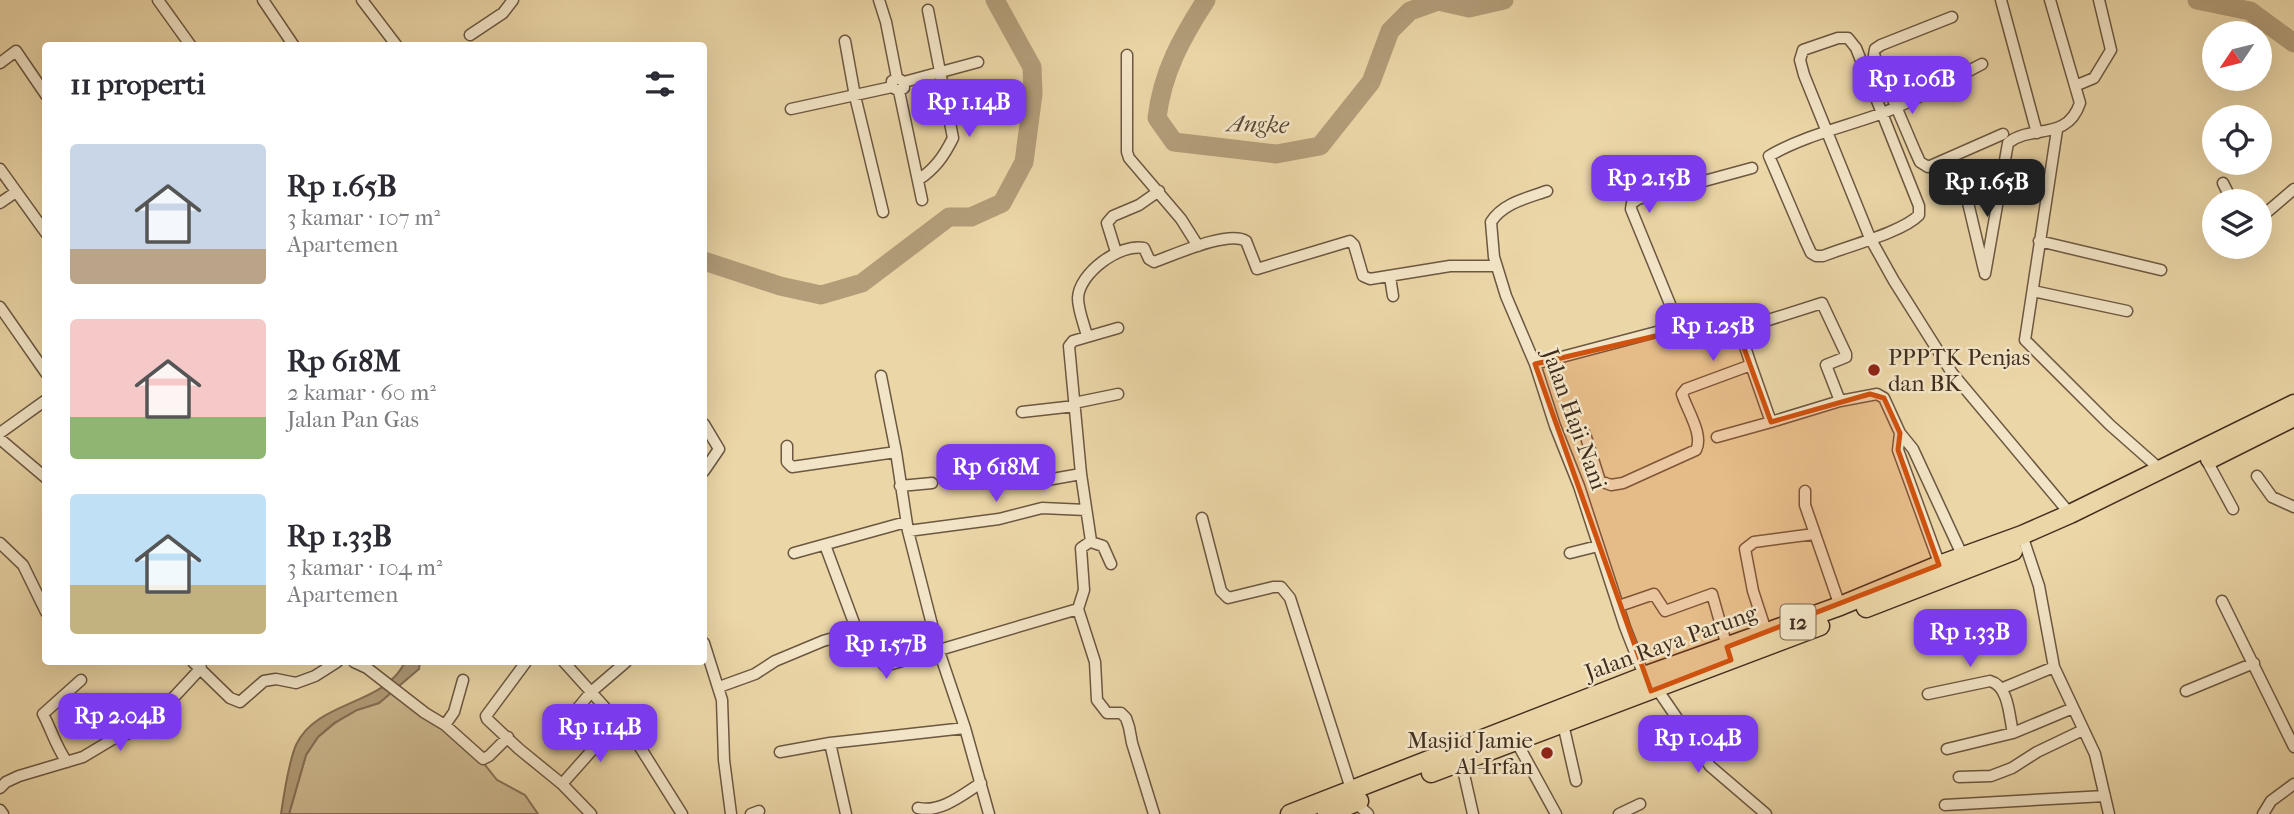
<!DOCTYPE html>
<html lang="id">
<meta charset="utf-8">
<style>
:root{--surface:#fff;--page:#f2f2f3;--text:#2b2b33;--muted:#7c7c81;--accent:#7c3aed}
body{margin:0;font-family:"IM FELL French Canon",serif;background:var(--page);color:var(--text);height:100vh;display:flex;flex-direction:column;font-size:26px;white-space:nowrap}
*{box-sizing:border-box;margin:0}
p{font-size:23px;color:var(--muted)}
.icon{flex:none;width:38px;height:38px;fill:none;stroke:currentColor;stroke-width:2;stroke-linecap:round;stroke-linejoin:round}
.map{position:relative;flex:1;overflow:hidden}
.drawer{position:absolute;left:42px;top:42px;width:665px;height:623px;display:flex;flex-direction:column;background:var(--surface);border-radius:7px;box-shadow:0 7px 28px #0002}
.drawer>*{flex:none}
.needle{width:46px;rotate:235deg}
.buttons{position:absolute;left:2202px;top:21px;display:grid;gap:14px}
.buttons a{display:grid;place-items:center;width:70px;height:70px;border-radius:50%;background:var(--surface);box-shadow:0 7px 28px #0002;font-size:35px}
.price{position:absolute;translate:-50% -60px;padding:0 16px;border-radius:14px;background:var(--accent);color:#fff;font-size:23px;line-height:46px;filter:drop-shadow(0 2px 4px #0008)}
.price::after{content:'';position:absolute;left:50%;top:42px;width:21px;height:16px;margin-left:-10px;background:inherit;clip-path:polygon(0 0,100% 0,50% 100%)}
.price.on{background:#222;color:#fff}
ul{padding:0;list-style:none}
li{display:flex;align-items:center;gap:21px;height:175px;padding:0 28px}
li span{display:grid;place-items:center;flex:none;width:196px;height:140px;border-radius:7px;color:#555}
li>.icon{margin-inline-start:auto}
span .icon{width:84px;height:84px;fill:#fffc;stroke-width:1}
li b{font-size:30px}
h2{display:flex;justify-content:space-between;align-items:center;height:84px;padding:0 28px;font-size:30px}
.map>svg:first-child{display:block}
.green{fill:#ceb990;stroke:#887358;stroke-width:2}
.water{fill:#b29d79;stroke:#857055;stroke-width:2}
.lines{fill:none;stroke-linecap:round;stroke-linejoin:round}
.river{stroke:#b29d79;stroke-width:19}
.street-casing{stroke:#6c5741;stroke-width:13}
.highway-casing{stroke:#422d1f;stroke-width:21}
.street{stroke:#f2e4c6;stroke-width:10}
.highway{stroke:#ebd6a7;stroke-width:18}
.marked{fill:#cf520f;fill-opacity:0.2;stroke:#cf520f;stroke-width:5;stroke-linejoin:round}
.poi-dot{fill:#8f2418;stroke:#f2e4c6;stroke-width:2.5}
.labels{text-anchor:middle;stroke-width:5;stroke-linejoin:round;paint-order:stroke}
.shield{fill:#f2e4c6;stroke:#776451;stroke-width:2}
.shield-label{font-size:21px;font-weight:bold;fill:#422d1f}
.poi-label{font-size:23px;fill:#422d1f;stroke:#f2e4c6;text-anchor:start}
.street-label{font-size:23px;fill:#422d1f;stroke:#f2e4c6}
.water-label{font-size:24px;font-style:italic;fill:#5e4936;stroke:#f2e4c6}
</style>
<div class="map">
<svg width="2294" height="814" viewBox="0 0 2294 814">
<rect width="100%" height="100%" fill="#ebd6a7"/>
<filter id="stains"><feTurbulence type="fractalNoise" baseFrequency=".00286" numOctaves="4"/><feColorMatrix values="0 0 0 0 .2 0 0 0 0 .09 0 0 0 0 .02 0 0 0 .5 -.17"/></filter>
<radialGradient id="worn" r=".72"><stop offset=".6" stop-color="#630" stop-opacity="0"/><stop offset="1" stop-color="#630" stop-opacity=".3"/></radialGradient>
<!-- green -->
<path class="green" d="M393 691 478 756 497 780 525 795 538 814H289L306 755 318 737 335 723 357 710 379 703Z"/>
<!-- water -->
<path class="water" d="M405 662H420L419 669 379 703 357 710 334 723 318 737 306 755 289 814H281C284 794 288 764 296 745 317 700 384 706 405 662Z"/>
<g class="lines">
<!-- river -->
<path class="river" d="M1206 0C1182 37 1162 73 1157 118L1174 142 1276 154 1320 146 1371 82 1390 31 1410 11 1438 1 1469 8 1504 0
M2197 0 2250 11 2294 43
M704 261 780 286 821 295 862 283 949 217H971L1002 203 1024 162 1033 94 1032 67 995 0"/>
<defs>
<path id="street" d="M158 0 191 46
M263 0 294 46
M362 0 397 46
M879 0 886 22 897 78
M2001 0 2037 133
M1952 17 1881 45 1875 49 1874 55 1915 151 1920 162 1928 167 2003 134
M470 35 503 13 513 0
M845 41 855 96 883 212
M1127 55V152L1129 158 1181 219 1198 246
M0 63 16 51 46 95
M1982 64C1949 81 1915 101 1880 114 1844 127 1803 136 1769 156L1805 240 1811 253 1816 256H1823C1848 246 1903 232 1919 215V206L1856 48 1848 38H1838L1803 50 1800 60 1804 75 1870 238 1894 281 1952 373 2071 515
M904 82V88L899 91 892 87V81L897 78 904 82 978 62
M2075 86 2094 78 2111 50 2099 0
M899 91 922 200
M791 109 892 87
M948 113 965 115 987 105
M2057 130 2025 340 2110 425 2161 470
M0 169 46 233
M918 180C935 169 944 156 953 138L928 10
M2223 183 2232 201
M1547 191C1527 198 1503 203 1491 222L1494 257 1506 296 1535 364 1555 426 1579 486 1625 627 1645 678
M0 203 16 192
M2259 219 2294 189
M2039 241 2161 270
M1116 252 1107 223 1113 216 1139 205 1159 191
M1984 270 1965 190 2002 170
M1985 274 2008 143C2031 124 2067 142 2080 103L2050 0
M1390 277 1393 296
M2033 291 2127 311
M0 307 46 373
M1679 326 1631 209 1632 203 1638 199 1752 168
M1118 328 1073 341 1069 346 1081 474 1091 541 1081 548 1084 590 1078 609 1095 662 1097 700 1107 713H1121L1126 718 1129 727 1132 743 1154 814
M1740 329 1822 303 1846 354V357L1826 365 1840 401
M1087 336C1084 324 1078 310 1078 298 1079 273 1120 243 1144 248L1149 259 1154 262C1174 255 1228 230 1246 241L1257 269 1350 241 1354 245 1363 276 1370 279 1450 266H1496
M1535 364 1679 326 1725 317 1733 318 1737 322 1751 365
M881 376 896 452 908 531 938 648 965 728 989 814
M1074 403 1118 394
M1022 412 1075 406
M704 424 719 449 704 471
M0 433 46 400
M1900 433 1898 450 1941 568
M1585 434 1600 481 1611 485 1623 483 1696 450C1704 435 1687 410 1682 394L1686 389 1751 365 1771 422 1840 401 1877 394 1884 398 1900 433 1913 449 1964 559
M1717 437 1771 422
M0 439 46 478
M787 446V462L792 467 896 452
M2207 461 2233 509
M993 473 1022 475 1041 481 1081 474
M2257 476 2272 497 2294 507
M900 486 932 483
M1805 491V505L1840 606
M1202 518 1221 591 1228 598 1273 587H1281L1290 598 1352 792
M908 531 999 519 1042 508 1086 510
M2022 535 2039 586 2054 667 2095 754 2109 814
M1091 542 1103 546 1111 564
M0 543 23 565 46 612
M825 545 857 631 885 666 1078 609
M794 553 906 522
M1570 553 1598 546
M2222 601 2294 747
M1619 606 1654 594 1665 611 1712 594 1728 650
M1767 634 1753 591 1745 549 1754 542 1814 534
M704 643 722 700 724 760 731 814
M193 662 230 698 240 702 264 681 276 679 296 683 315 676 337 662
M354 662 367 668 425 713 445 725 483 759 489 756 508 737
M526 662 486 716 487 719 519 749 562 784 591 814
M564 662 638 744 682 814
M719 687 755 674 775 661 823 641 857 631
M2003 688 2054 667
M1657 689 1710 766 1766 814
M2186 691 2254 663
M1928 694 1990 681C2009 686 2009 716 2013 733
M1563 724 1576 781
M445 725 454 712 463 680
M556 735 591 692 626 662
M1516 741 1556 814
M830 743 846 814
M1947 749 2013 733 2073 708
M780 752 830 743 965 728
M1461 761 1473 814
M67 762C56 747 52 731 43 714L81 680
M1959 777 1991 776 2012 768 2037 752 2083 730
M562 784 594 748 619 724
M0 788 6 782 19 776 83 757 113 739 135 731 175 696 201 668
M1355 802 1368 814
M1945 805 2105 796
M918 808C941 813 962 795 981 783
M0 810 3 814
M751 814 759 811
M1619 814 1640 804
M2263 814 2271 801 2294 784"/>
<path id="highway" d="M2210 459 2288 420
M1866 608 2013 551
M1431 773 1820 626
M1290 814 1650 674 1840 606 1939 565 2022 535 2070 514 2294 404
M1327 814 1359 801"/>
</defs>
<!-- street casing -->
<use href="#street" class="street-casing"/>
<!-- highway casing -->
<use href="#highway" class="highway-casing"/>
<!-- street -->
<use href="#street" class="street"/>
<!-- highway -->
<use href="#highway" class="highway"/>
</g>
<!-- marked area -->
<path class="marked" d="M1733 318 1771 422 1870 394 1884 398 1900 433 1898 450 1939 565 1727 647 1731 660 1651 691 1535 364Z"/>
<!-- markers -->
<g class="poi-dot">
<circle cx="1874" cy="370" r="7"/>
<circle cx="1547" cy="753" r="7"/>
</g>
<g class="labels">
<!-- shield labels -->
<rect class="shield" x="1780.5" y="604.5" width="35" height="35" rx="5"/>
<g class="shield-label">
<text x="1798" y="629">12</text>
</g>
<!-- poi labels -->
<g class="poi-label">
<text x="1888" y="365">PPPTK Penjas<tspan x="1888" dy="26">dan BK</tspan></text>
<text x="1533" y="748" text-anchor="end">Masjid Jamie<tspan x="1533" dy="26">Al-Irfan</tspan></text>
</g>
<!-- street labels -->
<g class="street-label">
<text transform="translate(1575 419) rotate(70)" y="8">Jalan Haji Nani</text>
<text transform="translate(1671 642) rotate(-20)" y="8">Jalan Raya Parung</text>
</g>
<!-- water labels -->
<g class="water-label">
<text transform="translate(1258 124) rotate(2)" y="8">Angke</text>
</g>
</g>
<rect width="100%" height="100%" filter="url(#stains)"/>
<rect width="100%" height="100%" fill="url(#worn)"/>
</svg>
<div class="buttons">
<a><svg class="needle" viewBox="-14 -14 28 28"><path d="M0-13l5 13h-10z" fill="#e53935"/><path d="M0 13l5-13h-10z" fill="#7c7c81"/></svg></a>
<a><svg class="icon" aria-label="locate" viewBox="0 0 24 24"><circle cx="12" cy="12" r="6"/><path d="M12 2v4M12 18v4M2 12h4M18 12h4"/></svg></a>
<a><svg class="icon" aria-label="layers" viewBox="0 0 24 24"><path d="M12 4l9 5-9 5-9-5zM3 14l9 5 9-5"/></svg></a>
</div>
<b class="price" style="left:1912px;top:116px">Rp 1.06B</b>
<b class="price" style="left:969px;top:139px">Rp 1.14B</b>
<b class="price" style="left:1649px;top:215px">Rp 2.15B</b>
<b class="price on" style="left:1987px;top:219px">Rp 1.65B</b>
<b class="price" style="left:1713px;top:363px">Rp 1.25B</b>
<b class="price" style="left:996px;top:504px">Rp 618M</b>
<b class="price" style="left:1970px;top:669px">Rp 1.33B</b>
<b class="price" style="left:886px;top:681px">Rp 1.57B</b>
<b class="price" style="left:120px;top:753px">Rp 2.04B</b>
<b class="price" style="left:600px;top:764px">Rp 1.14B</b>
<b class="price" style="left:1698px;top:775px">Rp 1.04B</b>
<section class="drawer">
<h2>11 properti<svg class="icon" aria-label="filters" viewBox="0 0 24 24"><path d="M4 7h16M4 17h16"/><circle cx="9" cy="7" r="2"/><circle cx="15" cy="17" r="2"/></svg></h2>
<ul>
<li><span style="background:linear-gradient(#c9d6e8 75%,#b9a48a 0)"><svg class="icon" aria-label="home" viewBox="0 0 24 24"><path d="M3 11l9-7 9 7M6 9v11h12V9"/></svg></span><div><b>Rp 1.65B</b><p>3 kamar · 107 m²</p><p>Apartemen</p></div></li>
<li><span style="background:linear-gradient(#f6c9c9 70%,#8fb573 0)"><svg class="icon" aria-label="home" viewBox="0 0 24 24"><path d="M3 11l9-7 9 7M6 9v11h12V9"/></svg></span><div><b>Rp 618M</b><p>2 kamar · 60 m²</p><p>Jalan Pan Gas</p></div></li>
<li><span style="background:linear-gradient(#bfe0f5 65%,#c2b280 0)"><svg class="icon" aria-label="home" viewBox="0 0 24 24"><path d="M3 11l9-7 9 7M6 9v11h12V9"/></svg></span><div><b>Rp 1.33B</b><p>3 kamar · 104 m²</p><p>Apartemen</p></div></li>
</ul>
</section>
</div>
